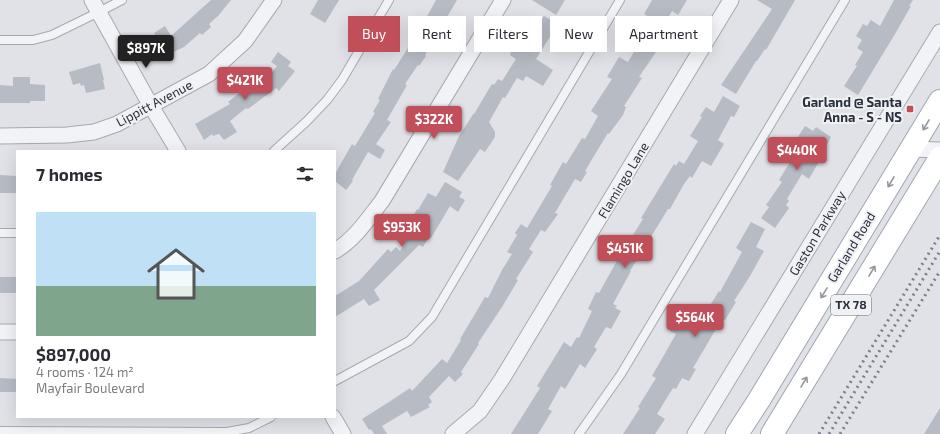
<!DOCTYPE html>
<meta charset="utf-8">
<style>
:root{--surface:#fff;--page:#f2f2f3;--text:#2b2b33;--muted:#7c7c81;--line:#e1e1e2;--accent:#c14f5a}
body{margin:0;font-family:"Exo 2",sans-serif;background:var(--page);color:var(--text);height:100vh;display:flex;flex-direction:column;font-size:15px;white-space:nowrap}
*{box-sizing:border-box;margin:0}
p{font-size:13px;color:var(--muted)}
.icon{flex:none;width:22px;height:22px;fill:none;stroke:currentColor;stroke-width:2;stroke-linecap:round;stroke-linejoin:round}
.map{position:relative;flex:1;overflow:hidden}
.drawer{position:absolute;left:16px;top:150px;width:320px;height:268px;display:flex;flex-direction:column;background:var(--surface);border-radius:0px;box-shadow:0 4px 16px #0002}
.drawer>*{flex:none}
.hud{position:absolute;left:348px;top:16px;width:380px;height:36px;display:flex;gap:8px}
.price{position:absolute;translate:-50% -34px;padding:0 9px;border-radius:4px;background:var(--accent);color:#fff;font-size:13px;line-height:26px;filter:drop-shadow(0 1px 2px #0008)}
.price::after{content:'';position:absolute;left:50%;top:24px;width:12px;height:9px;margin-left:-6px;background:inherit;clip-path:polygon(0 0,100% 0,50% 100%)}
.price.active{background:#222;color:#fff}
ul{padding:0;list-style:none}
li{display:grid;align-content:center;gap:8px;height:212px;padding:0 20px}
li+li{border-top:1px solid var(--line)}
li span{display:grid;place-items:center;height:124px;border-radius:0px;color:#555}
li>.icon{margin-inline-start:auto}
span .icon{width:72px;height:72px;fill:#fffc;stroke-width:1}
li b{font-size:17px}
h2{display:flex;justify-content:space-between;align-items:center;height:48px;padding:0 20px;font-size:17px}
.pill{padding:0 14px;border-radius:0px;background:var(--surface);box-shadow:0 4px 16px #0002;font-size:14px;line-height:36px}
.pill.active{background:var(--accent);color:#fff}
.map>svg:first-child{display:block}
.building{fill:#b7bbc4}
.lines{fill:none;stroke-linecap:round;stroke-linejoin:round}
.lane-casing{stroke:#a6a9b1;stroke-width:10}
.street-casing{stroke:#a6a9b1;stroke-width:17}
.primary-casing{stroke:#a0a6b2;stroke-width:24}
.lane{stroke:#f2f3f6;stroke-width:8}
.street{stroke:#f2f3f6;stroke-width:15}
.primary{stroke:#fff;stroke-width:22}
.rail{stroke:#7a818f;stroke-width:3;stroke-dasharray:2 4;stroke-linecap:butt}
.oneway{stroke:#94989e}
.poi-dot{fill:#c14f5a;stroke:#eff1f5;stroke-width:1.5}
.labels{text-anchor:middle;stroke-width:4;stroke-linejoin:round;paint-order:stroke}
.shield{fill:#eff1f5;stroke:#656a74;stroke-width:1}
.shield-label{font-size:12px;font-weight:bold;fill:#2a303d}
.poi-label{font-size:13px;font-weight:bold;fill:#2a303d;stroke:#eff1f5;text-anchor:end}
.street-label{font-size:13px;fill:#2a303d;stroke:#eff1f5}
</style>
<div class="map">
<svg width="940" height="434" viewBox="0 0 940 434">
<rect width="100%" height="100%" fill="#e0e2e7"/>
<!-- building -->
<path class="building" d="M211 0H231L218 16 209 24 211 27 202 35 200 33 184 47 157 60 149 46 159 41 154 33 165 26 171 36Z
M318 0H339L325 23 310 14Z
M436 0H457L425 55 426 56 419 66 418 65 405 84 407 85 387 120 391 122 376 144 385 150 380 159 368 152 352 180 353 181 346 190 335 181V174L352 144 355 146 375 113 373 112 380 100 378 99 393 69 394 70 413 40H414Z
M532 0H565L556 15Z
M652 0H687L678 15 672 11 656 38 660 41 657 45 660 46 639 77 642 78 624 106 626 107 623 115 609 134 608 133 600 146 585 171 587 172 581 182 575 179 555 213 558 214 545 232 541 230 529 249 533 252 516 279 518 280 502 307 478 343 479 344 461 372 463 374 455 382 449 376 429 397 432 402 428 405 430 407 411 417 407 411 382 426 387 434H374L371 429 369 430 362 419 389 402 410 388 412 391 442 359 447 363 461 340 460 339 485 297 488 298 502 270 512 254 507 252 517 235 515 233 521 224 527 228 552 186 550 185 563 162 566 164 582 138 585 139 598 116 591 111 612 79 607 77 619 57 628 62 653 20 644 14Z
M757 0H795L766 50 765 49 757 61H756L736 94 721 85 772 9Z
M894 0H913L909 6H911L895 34 858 95 844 86 857 66 855 65 863 52 857 48 862 40 856 36 863 24 867 26 871 20 880 26Z
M544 16 558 24 536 59 553 70 543 86 526 76 523 81 517 78 505 98 503 97 489 122 495 132V137L485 152 480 149 458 181 443 172 459 136 474 113V114L492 84 494 85 498 79 502 81 516 59 510 55 511 52 510 51 526 26 534 31Z
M278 52 291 62 288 66 295 71 279 91 276 88 248 109 246 108 230 121 237 132 224 140 219 134 213 136 212 134 204 140 195 124 230 104 228 102 247 87 248 90 254 85 258 90 277 66 271 62Z
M100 63 104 80H103L105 89 86 93 84 85 81 86 80 83 73 85 69 72Z
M13 77H30V84L45 85V101H30V103H0V85L13 86Z
M723 96 740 106 734 117 731 116 718 140 724 144 711 166 702 161 692 178 690 176 684 184 670 209H668L630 271H631L613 304 617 306 615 308 621 311 611 329 606 327 594 347 597 349 585 368 580 364 565 389 561 386 548 409 552 411 538 434H511L540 388 537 386 564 342 571 347 577 337 579 338 592 311 588 309 596 292 599 293 618 259 643 219 641 218 674 164 676 166 679 161 684 164 698 141 690 136 702 117 700 116 706 107 714 112Z
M805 126 813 131 816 127 831 137 817 165 809 179 802 174 787 199 789 201 786 205 789 208 775 228 761 218 769 207 766 205 782 182 779 180 798 149 792 146Z
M0 175 17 176V193H0Z
M445 182 462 192 459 197 465 200 458 212 450 206 431 238 429 237 423 247 419 245 374 290 380 300 369 306 364 299 335 317V296L359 281 388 249 391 252 396 247 400 251 417 224 411 220 417 209 418 210 428 193 436 197Z
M751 222 765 229 756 247 764 251 750 276 734 301 736 302 725 320 723 319 716 329 693 368 696 369 689 381 682 378 676 389 673 388 657 414 665 419 655 434H623L640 408 638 407 656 378 652 376 676 334 670 331 681 313 699 323 719 291 720 292 742 252 736 248Z
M0 277H17V293H0Z
M0 378 17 379V392H0Z
M940 408V434H924Z"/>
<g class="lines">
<defs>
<path id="lane" d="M0 40H33L52 35 99 12 122 0
M274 151 307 121 327 100 342 80 389 0
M0 233H17
M335 381 409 341 432 317 620 0
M0 431 227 432 249 428 271 417
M579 434 621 374 845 0"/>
<path id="street" d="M92 0 151 106 178 151
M0 136 67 135 94 132 117 124 209 74 245 41 274 0
M911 149 940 150
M335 251C355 239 368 219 382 201L503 0
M0 332H17
M333 417 343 434
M453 434 480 411 502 379 731 0
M695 434 940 32"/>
<path id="primary" d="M737 434 759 400 940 101
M772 434 940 158"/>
</defs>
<!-- lane casing -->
<use href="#lane" class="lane-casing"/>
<!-- street casing -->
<use href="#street" class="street-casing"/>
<!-- primary casing -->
<use href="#primary" class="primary-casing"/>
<!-- lane -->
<use href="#lane" class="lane"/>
<!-- street -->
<use href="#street" class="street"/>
<!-- primary -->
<use href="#primary" class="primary"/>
<!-- rail -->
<path class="rail" d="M819 434 940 235
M829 434 940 251
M840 434 940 271"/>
</g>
<!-- one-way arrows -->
<defs><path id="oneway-shaft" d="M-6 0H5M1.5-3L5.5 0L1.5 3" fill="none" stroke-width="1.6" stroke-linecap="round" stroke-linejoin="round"/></defs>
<g class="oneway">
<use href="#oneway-shaft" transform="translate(926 125) rotate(121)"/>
<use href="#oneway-shaft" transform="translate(891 182) rotate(121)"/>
<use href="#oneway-shaft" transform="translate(872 271) rotate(-59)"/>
<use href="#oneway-shaft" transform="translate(824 293) rotate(121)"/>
<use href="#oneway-shaft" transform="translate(804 382) rotate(-59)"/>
</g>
<!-- markers -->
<rect class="poi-dot" x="906" y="105" width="8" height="8" rx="2"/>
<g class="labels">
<!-- shield labels -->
<rect class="shield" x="831" y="295" width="40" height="20" rx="3"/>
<g class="shield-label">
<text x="851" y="309">TX 78</text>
</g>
<!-- poi labels -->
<g class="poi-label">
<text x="902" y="107">Garland @ Santa<tspan x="902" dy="15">Anna - S - NS</tspan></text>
</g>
<!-- street labels -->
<g class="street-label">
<text transform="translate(154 103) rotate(-28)" y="5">Lippitt Avenue</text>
<text transform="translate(623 180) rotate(-59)" y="5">Flamingo Lane</text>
<text transform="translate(817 233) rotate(-59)" y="5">Gaston Parkway</text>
<text transform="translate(851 247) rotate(-59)" y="5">Garland Road</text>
</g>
</g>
</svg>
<b class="price active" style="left:146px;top:69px">$897K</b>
<b class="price" style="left:245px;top:101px">$421K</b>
<b class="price" style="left:434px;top:140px">$322K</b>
<b class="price" style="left:797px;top:171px">$440K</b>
<b class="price" style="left:402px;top:248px">$953K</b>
<b class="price" style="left:625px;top:269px">$451K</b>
<b class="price" style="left:695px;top:338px">$564K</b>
<div class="hud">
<a class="pill active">Buy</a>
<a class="pill">Rent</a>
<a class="pill">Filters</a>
<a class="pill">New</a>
<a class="pill">Apartment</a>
</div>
<section class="drawer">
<h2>7 homes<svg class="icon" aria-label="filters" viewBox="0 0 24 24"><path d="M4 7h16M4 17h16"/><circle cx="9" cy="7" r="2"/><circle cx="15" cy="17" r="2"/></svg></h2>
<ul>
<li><span style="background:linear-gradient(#bfe0f5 60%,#7fa58c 0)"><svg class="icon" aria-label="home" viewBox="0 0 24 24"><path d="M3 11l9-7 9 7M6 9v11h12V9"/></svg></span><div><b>$897,000</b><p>4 rooms · 124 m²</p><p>Mayfair Boulevard</p></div></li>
</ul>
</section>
</div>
